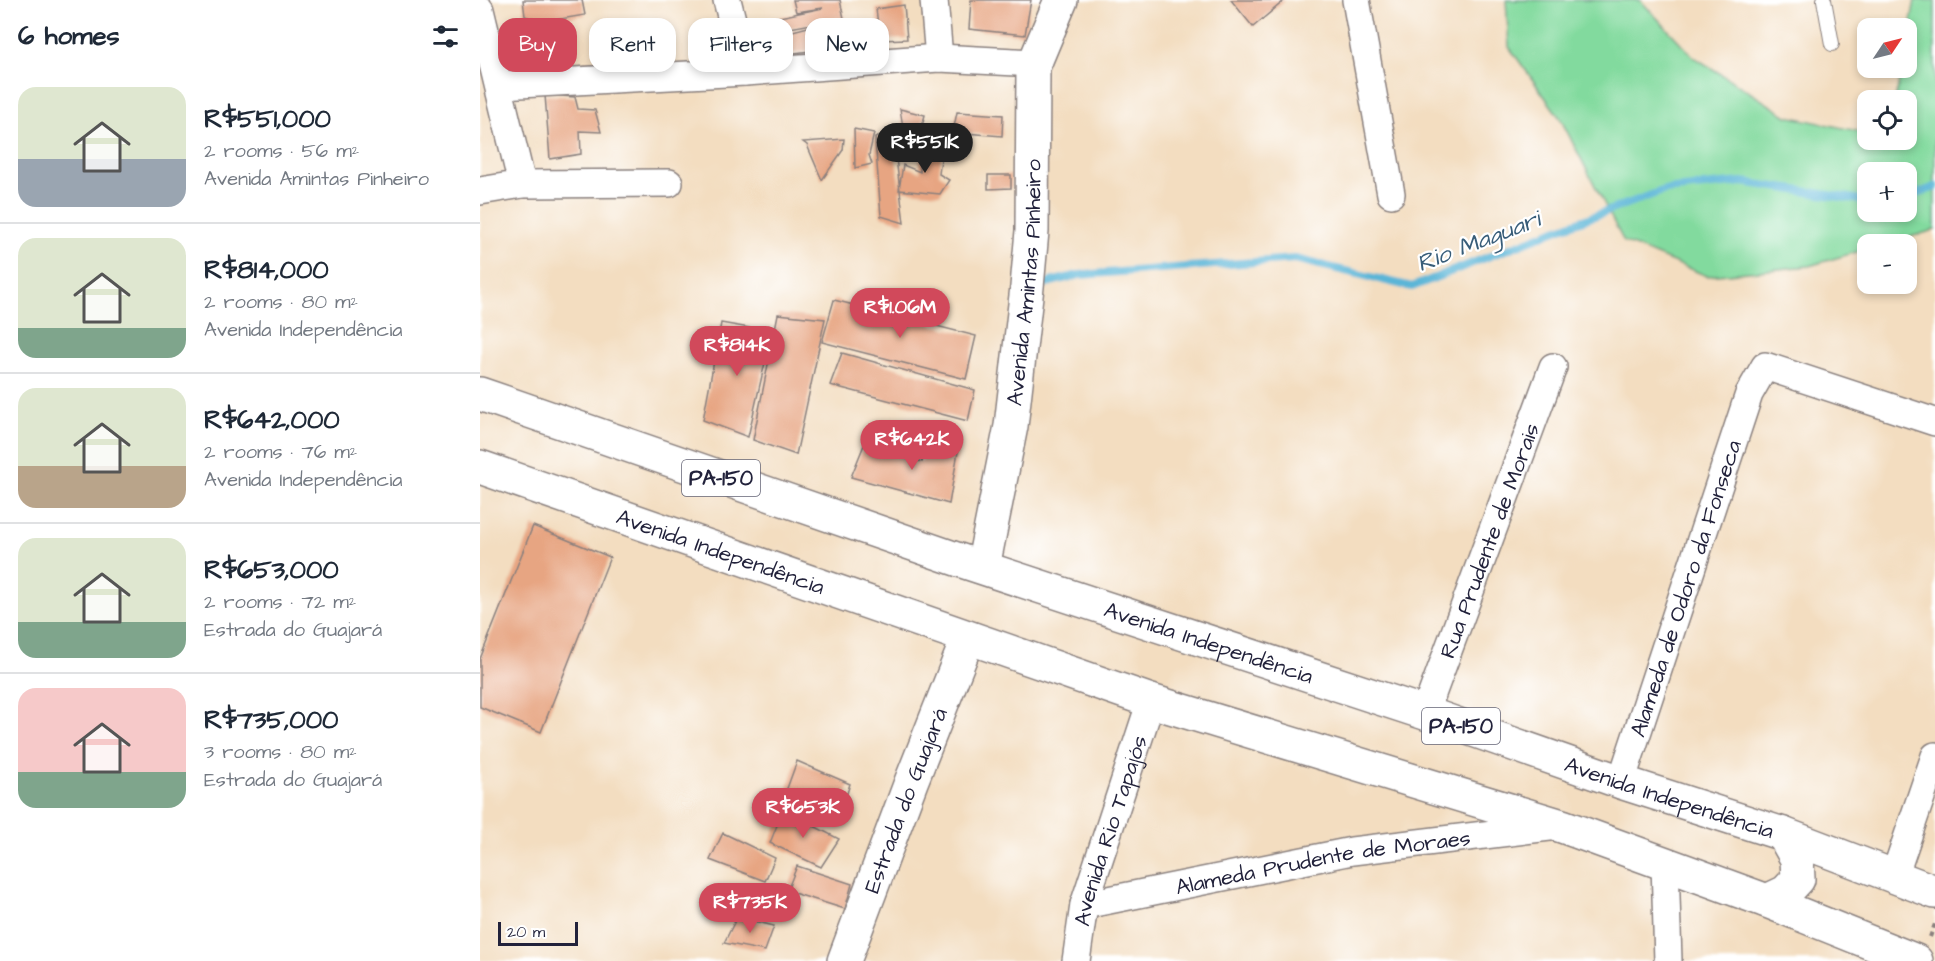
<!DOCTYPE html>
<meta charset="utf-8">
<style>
:root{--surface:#fff;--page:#f2f2f3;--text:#1f2937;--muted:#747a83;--line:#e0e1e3;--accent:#d1495b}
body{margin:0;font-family:"Architects Daughter",sans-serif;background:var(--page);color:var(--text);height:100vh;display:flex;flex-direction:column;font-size:22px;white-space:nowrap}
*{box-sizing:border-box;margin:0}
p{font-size:20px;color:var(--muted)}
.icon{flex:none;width:33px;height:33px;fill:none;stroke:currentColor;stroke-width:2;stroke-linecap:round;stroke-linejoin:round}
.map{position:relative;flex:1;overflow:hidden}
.details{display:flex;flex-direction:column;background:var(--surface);width:480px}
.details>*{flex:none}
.hud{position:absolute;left:18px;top:18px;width:570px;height:54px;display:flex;gap:12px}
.needle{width:39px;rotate:55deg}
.buttons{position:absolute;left:1377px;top:18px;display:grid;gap:12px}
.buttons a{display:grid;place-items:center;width:60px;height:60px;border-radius:12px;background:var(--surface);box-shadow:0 3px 9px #0003;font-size:30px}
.scale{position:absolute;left:18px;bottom:15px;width:80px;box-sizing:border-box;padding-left:6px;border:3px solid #22223b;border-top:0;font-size:16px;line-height:21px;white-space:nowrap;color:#22223b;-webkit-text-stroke:4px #fff;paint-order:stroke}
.price{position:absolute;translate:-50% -51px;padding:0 14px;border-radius:21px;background:var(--accent);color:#fff;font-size:20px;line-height:39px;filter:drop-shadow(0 2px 3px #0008)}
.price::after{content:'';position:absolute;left:50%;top:36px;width:18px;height:14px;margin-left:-9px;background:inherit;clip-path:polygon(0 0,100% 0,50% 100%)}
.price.selected{background:#222;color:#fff}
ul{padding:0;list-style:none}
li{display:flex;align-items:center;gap:18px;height:150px;padding:0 18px}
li+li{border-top:2px solid var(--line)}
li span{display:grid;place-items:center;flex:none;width:168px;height:120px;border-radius:18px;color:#555}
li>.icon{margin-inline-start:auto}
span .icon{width:72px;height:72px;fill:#fffc;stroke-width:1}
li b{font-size:26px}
h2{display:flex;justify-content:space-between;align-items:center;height:72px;padding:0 18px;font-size:26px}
.tag{padding:0 21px;border-radius:18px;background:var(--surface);box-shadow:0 3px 9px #0003;font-size:21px;line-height:54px}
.tag.selected{background:var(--accent);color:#fff}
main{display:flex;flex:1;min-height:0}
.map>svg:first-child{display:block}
.green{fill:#82da9e;stroke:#527e6c;stroke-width:1.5;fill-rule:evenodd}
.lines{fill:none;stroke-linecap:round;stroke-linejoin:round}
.stream{stroke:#5ab5d7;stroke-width:8}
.building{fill:#e7a582}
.lane-casing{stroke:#8a807e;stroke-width:16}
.street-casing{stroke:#8a807e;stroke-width:30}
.secondary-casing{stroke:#8a807e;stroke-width:36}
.primary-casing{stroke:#8a807e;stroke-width:36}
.path{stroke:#8a807e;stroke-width:4;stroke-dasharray:4.5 4.5;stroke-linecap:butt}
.lane{stroke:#fff;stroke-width:14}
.street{stroke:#fff;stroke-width:27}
.secondary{stroke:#fff;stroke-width:33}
.primary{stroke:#fff;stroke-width:33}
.labels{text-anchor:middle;stroke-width:4.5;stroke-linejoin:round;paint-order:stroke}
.shield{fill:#fff;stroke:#646476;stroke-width:1.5}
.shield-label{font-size:21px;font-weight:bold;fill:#22223b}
.street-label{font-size:22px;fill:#22223b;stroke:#fff}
.water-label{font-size:24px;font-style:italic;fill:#385d79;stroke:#fff}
</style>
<main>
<section class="details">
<h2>6 homes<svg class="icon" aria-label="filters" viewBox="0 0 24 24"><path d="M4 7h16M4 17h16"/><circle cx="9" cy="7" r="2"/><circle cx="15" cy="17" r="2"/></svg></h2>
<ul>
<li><span style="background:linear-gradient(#dfe7d0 60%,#9aa5b1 0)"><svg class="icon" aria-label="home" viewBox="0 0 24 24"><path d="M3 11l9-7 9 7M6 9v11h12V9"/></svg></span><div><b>R$551,000</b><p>2 rooms · 56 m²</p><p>Avenida Amintas Pinheiro</p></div></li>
<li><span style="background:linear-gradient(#dfe7d0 75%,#7fa58c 0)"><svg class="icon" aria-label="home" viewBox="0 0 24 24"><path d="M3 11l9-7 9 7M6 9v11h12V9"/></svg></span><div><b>R$814,000</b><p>2 rooms · 80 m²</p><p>Avenida Independência</p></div></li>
<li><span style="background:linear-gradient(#dfe7d0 65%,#b9a48a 0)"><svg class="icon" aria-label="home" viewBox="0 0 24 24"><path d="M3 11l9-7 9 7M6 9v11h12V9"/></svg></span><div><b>R$642,000</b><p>2 rooms · 76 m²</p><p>Avenida Independência</p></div></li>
<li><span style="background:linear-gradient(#dfe7d0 70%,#7fa58c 0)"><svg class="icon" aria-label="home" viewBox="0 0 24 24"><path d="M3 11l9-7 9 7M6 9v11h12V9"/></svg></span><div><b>R$653,000</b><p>2 rooms · 72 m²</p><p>Estrada do Guajará</p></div></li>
<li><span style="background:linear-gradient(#f6c9c9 70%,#7fa58c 0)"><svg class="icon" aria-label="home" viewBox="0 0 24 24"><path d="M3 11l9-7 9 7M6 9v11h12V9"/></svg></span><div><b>R$735,000</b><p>3 rooms · 80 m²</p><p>Estrada do Guajará</p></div></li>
</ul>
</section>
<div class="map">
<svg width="1455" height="961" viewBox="0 0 1455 961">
<rect width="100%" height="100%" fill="#fff"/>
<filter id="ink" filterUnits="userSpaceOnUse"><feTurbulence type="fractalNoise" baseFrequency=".0167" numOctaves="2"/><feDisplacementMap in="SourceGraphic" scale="12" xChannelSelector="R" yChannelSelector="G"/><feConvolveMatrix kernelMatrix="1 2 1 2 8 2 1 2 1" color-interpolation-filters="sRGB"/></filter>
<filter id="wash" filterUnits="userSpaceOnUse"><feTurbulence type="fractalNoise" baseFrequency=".008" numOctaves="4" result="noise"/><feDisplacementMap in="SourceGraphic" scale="24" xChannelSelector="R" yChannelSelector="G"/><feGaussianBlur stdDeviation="1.35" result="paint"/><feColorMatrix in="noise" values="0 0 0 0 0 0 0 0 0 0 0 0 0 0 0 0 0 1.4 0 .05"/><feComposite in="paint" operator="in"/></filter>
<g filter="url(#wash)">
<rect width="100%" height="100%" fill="#f3ddc0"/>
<!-- green -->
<path class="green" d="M1026 0H1160L1214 57 1307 116 1387 133 1388 140H1426V100H1415L1422 68H1426L1427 43 1435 0H1455V230L1405 244H1388L1387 249 1329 266 1227 276 1144 242 1080 118 1029 47ZM1388 172H1426V212H1388Z"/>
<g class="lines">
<!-- stream -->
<path class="stream" d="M1426 198 1455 187
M554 286 599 275 815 259 932 287 1073 231 1185 190 1262 182 1388 201"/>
</g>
<g id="blocks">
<!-- building -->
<path class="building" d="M43 0H102L105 15 63 22 45 16Z
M313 0H360L370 46 298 55 297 35 359 19 294 31 290 19 343 8 316 12Z
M491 0H551L545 35 489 29Z
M751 0H805L773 27Z
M424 5 427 39 400 40 396 9Z
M65 95 95 97 98 109 115 110 121 132 100 131 101 154 70 159Z
M420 109 445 115 438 141 425 140Z
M477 112 523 115 522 136 473 132Z
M374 129 394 133 389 155 392 164 375 168Z
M403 135 414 142 424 223 401 216 395 138Z
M364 139 363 150 342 180 327 145 323 142Z
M441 146 462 151 459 174 469 180 460 194 419 190 423 165 440 172Z
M508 175H531V188L508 189Z
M354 300 496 336 486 379 342 342Z
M298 314 345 319 316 455 273 440Z
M241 323 292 332 268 437 223 420Z
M362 353 495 390 488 421 350 385Z
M450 438 479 446 469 504 371 477 384 445 442 462Z
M53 526 130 557 61 732 0 707V659Z
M317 761 370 784 358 821 305 794Z
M303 810 359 839 341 867 290 843Z
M243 833 295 858 285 881 230 860Z
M317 866 372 884 365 909 307 891Z
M257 917 294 926 285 951 244 943Z"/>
</g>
</g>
<g filter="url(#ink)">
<use href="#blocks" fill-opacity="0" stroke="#8a807e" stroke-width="1.5"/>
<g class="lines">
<defs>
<path id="lane" d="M1344 0 1352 44"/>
<g id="street">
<path d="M247 0 265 72"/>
<path d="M454 0 459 58"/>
<path d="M876 0 911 194"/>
<path d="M0 10 42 184"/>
<path d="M19 85 265 72 459 58 555 63"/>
<path d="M0 191 42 184 189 183"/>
<path id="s1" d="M945 713 1073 367"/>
<path id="s2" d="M1141 782 1269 394 1285 366 1455 422"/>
<path d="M1185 864 1188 961"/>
<path d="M1414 877 1455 756"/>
<path id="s3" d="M604 905 872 851 1078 826"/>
<path id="s4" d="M596 961 604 905 671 701"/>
</g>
<g id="secondary">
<path id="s5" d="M503 567 531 426 547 287 552 231 553 67 581 0"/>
<path id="s6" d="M364 961 431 782 488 638"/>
</g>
<g id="primary">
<path id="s7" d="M0 394 482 561 945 713 1141 782 1303 834 1455 892"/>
<path id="s8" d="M0 467 671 701 1082 826 1287 901 1436 961"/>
<path d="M1287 901 1306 892 1318 879 1317 859 1303 834"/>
</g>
</defs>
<!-- lane casing -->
<use href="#lane" class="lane-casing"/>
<!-- street casing -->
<use href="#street" class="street-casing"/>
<!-- secondary casing -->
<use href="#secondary" class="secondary-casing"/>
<!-- primary casing -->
<use href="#primary" class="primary-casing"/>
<!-- path -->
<path class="path" d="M1450 937 1455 924"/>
<!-- lane -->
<use href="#lane" class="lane"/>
<!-- street -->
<use href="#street" class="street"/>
<!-- secondary -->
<use href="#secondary" class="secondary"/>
<!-- primary -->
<use href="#primary" class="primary"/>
</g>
</g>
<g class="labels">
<!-- shield labels -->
<g class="shield">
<rect x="202" y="460" width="78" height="36" rx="4.5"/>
<rect x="942" y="708" width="78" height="36" rx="4.5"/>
</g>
<g class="shield-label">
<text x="241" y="485">PA-150</text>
<text x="981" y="733">PA-150</text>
</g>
<!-- street labels -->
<g class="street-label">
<text dy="8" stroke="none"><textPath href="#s5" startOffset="288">Avenida Amintas Pinheiro</textPath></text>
<text dy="8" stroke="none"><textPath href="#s1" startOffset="184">Rua Prudente de Morais</textPath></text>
<text dy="8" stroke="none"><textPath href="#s8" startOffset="255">Avenida Independência</textPath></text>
<text dy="8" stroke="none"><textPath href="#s2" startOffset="204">Alameda de Odoro da Fonseca</textPath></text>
<text dy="8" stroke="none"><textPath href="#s7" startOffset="770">Avenida Independência</textPath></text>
<text dy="8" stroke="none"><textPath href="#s7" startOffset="1256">Avenida Independência</textPath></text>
<text dy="8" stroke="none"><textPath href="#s6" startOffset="172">Estrada do Guajará</textPath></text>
<text dy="8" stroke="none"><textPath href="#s4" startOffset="135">Avenida Rio Tapajós</textPath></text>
<text dy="8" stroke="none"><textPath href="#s3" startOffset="243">Alameda Prudente de Moraes</textPath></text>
</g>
<!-- water labels -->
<g class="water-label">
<text transform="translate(998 241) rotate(-21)" y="8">Rio Maguari</text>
</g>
</g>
</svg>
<div class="buttons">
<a><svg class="needle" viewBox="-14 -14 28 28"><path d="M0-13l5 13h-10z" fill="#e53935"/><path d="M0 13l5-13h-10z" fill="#747a83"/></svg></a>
<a><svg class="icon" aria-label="locate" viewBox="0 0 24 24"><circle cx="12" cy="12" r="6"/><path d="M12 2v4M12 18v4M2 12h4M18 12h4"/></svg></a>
<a>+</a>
<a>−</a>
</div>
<div class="scale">20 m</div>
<b class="price selected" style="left:445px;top:174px">R$551K</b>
<b class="price" style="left:420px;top:339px">R$1.06M</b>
<b class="price" style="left:257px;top:377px">R$814K</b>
<b class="price" style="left:432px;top:471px">R$642K</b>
<b class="price" style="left:323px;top:839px">R$653K</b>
<b class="price" style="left:270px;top:934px">R$735K</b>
<div class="hud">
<a class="tag selected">Buy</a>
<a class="tag">Rent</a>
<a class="tag">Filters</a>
<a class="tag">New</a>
</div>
</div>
</main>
